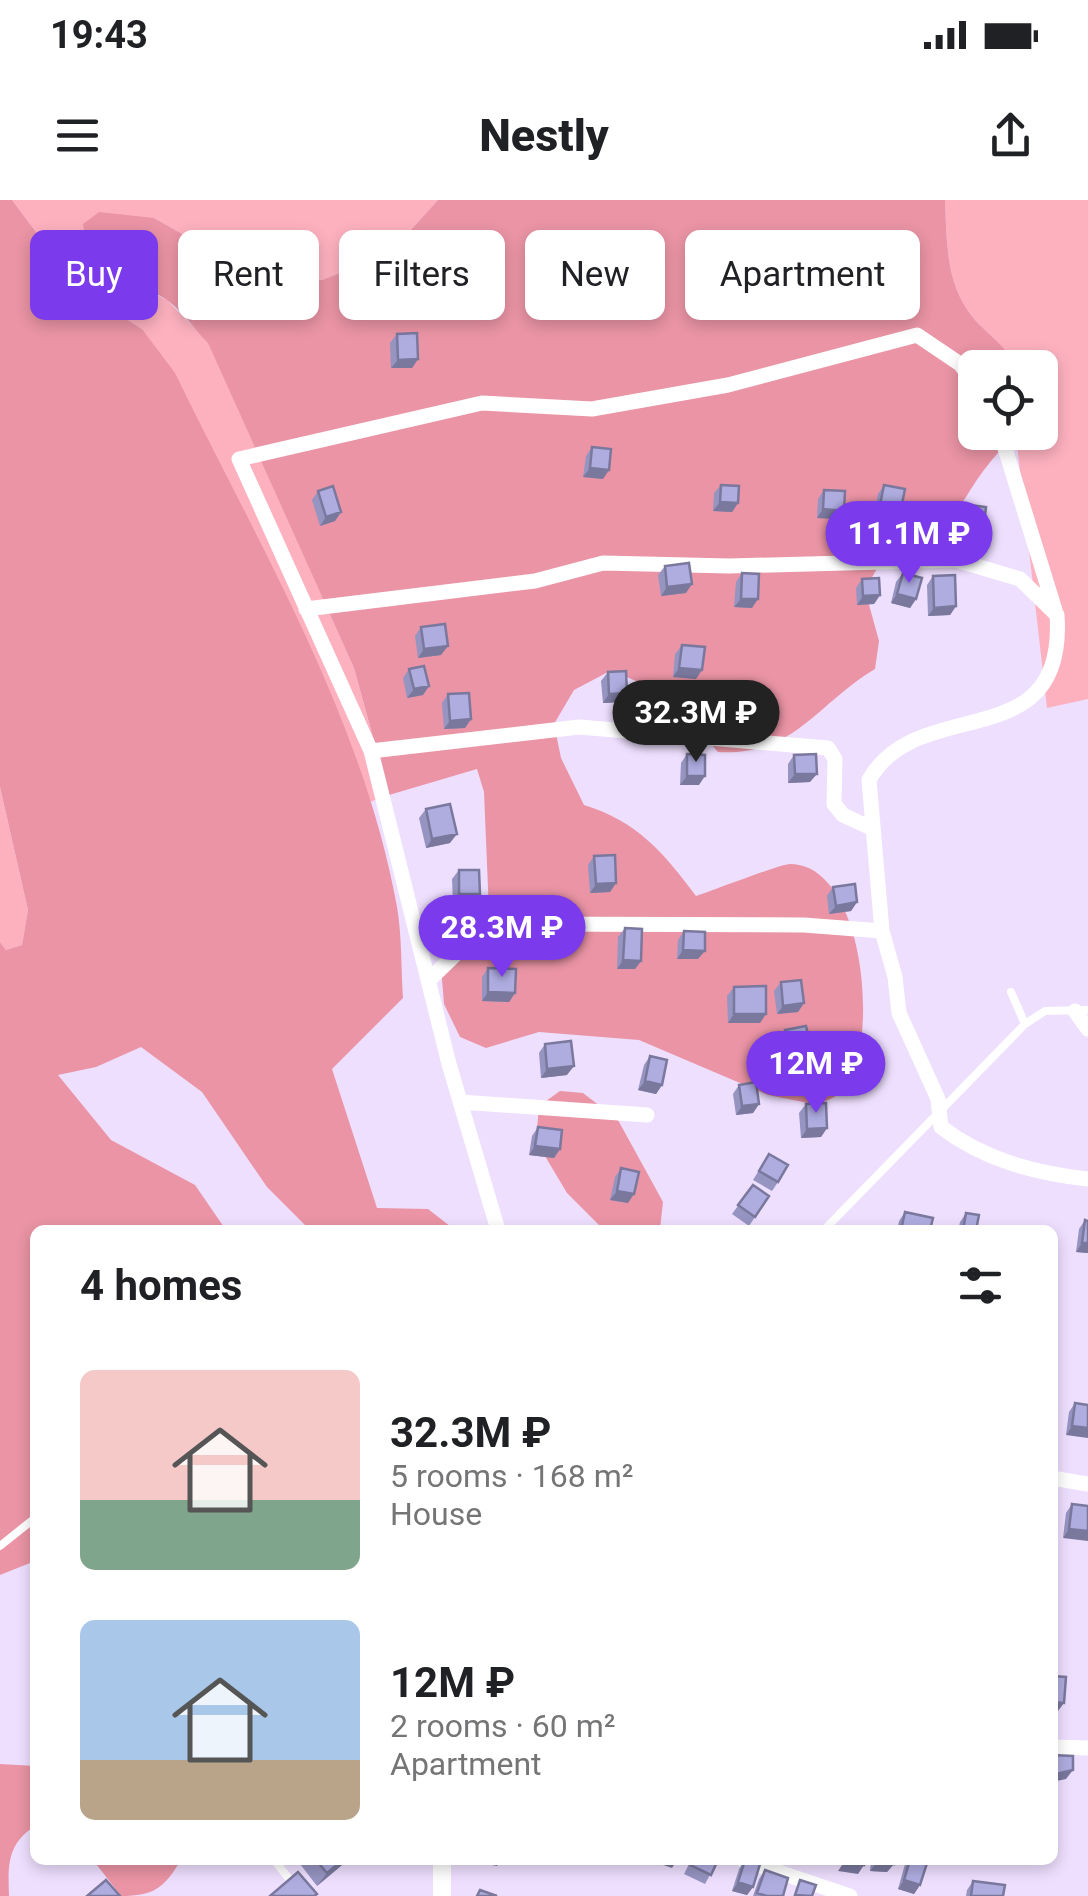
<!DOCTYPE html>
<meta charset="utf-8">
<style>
:root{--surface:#fff;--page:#f2f2f2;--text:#202124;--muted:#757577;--accent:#7c3aed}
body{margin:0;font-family:Roboto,sans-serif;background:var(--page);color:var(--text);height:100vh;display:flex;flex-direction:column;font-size:38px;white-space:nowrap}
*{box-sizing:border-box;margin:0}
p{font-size:32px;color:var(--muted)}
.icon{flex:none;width:55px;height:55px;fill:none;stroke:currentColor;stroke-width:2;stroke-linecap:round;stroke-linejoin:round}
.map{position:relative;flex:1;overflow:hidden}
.panel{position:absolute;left:30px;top:1025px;width:1028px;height:640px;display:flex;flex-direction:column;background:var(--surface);border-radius:15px;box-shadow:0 5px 15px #0003}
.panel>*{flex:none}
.top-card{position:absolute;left:30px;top:30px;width:1030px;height:90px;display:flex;gap:20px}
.tools{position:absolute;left:958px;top:150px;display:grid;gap:20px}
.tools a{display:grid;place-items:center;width:100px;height:100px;border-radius:15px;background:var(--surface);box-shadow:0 5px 15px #0003;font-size:50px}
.price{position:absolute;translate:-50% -85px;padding:0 22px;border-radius:35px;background:var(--accent);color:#fff;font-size:32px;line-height:65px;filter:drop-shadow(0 2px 5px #0008)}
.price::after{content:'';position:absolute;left:50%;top:60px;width:30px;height:22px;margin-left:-15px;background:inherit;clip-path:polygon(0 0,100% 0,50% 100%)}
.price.current{background:#222;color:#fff}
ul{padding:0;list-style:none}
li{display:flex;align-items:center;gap:30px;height:250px;padding:0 50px}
li span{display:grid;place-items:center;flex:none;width:280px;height:200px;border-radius:15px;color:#555}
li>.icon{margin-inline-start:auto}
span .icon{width:120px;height:120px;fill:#fffc;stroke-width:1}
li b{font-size:42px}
h2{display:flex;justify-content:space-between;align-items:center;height:120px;padding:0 50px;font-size:42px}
.chip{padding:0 35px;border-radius:15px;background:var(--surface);box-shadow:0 5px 15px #0003;font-size:35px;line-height:90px}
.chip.current{background:var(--accent);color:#fff}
.status{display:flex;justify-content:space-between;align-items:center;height:70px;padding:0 50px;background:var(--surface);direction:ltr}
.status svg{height:28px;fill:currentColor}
header{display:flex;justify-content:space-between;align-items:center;height:130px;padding:0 50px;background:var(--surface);font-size:45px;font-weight:800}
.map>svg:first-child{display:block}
.green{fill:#fdb1bf}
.forest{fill:#ea94a5}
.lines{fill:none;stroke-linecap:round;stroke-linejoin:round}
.service{stroke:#fff;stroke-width:8}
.minor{stroke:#fff;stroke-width:15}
.tertiary{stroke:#fff;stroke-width:18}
.wall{fill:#9694c1}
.shaded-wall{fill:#7a789d}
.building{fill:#aface0;stroke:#7a789d;stroke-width:2.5}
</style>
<div class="status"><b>19:43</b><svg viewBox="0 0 49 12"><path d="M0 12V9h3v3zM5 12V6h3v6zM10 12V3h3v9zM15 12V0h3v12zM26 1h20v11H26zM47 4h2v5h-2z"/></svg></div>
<header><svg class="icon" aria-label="menu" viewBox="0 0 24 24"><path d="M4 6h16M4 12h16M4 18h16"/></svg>Nestly<svg class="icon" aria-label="share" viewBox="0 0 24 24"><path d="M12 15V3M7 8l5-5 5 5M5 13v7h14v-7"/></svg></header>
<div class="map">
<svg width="1088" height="1696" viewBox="0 0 1088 1696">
<rect width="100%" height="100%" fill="#eedffe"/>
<!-- green -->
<path class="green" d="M12 0H438L389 54 322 80 230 61 154 18 111 73 167 100 208 142 354 468 389 595 370 602 321 473 142 129 79 89Z
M945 0H1088V499L1047 508 1016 236 1040 232V168L1016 167C1008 148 989 135 975 120 945 85 947 43 945 0Z
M0 587 28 710 22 745 6 750 0 742Z"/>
<!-- forest -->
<path class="forest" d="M0 0H12L79 89 142 129 175 173C258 344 363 518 397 707 402 736 401 768 403 798L332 869 377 1008 428 1009 455 1030H310L267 987 202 892 141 847 96 867 58 875 111 940 195 985 226 1030H35V1361L0 1375V742L6 750 22 745 28 710 0 587Z
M438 0H945C947 43 945 85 975 120 989 135 1008 148 1016 167L975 168V232L1016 236C977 267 958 315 930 356L879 365 865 390 879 441 875 469C815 505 795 556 718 552 687 515 657 485 610 471L574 490 554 524 561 558 584 605C637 621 664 653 696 696 712 691 781 664 790 664 865 664 881 843 844 890 839 896 825 901 818 905L768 895 639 840 539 832 486 848 460 837 444 804 437 717 489 712 484 592 477 569 389 595 354 468 208 143C194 129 180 108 164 98 128 77 89 71 83 24L99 12 154 18 230 61 322 80 389 54Z
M560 891 583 893 618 920 663 1002 660 1029 604 1030 567 993 536 941 539 906Z
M0 1564 35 1566V1626C7 1644 8 1665 9 1696H0Z
M93 1660H181C164 1688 154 1696 121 1696Z"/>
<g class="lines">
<!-- service -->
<path class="service" d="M1011 792 1025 824
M824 1030 1025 824 1045 811 1088 810
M0 1346 35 1318
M274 1660 303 1696"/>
<!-- minor -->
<path class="minor" d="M1000 232 1055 410
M306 409 535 381 603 363 729 366 956 360 1020 379 1057 415C1067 560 918 492 869 580L882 731
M371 551 579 527 828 548 835 559 834 604 843 615 871 628
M430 779 487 724 804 725 882 731 895 777 899 813 938 899 941 927C984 960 1035 973 1088 979
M1075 811 1088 829
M460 902 647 915
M498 1030 449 864 371 551 239 259 482 203 592 209 728 185 917 135 960 164 975 183
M1052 1278 1088 1284
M1052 1547 1088 1548
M743 1660 850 1696"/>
<!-- tertiary -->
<path class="tertiary" d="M442 1696V1660"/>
</g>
<!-- wall -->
<path class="wall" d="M579 85 606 106 600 115H573V94Z
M397 134 418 159 412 168H391L390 143Z
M592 247 603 279 583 277 586 256Z
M721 285 738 303 732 312 713 311 714 293Z
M884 285 895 317 874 313 878 294Z
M824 290 844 311 838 319 817 318 818 299Z
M318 291 341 312 335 321 320 326 312 300Z
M970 305 978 334 962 333 964 314Z
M665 366 686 393 661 396 658 375Z
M742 373 752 408 734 407 736 382Z
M903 373 916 399 910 408 891 403 896 382Z
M933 376 956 406 950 415 928 416 927 385Z
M862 379 880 395 874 404 857 405 856 388Z
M421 427 441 455 418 458 415 436Z
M682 445 696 479 673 477 675 454Z
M409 469 429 486 423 495 407 498 403 478Z
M608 472 627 493 621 502 603 503 601 481Z
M448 494 471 519 465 528 444 529 442 503Z
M687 554 699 585H680L681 563Z
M794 555 810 582 788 583V564Z
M426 609 450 643 426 648 419 618Z
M594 656 616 683 610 692 590 693 588 665Z
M459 670 480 694 474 703H453L452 679Z
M833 687 857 702 851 711 829 714 827 696Z
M625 728 641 761 635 769H617L618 737Z
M684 731 698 759H677L678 740Z
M488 768 515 793 509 802 482 801V777Z
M781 782 804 803 798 812 777 814 774 791Z
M734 787 760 823H728L727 796Z
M785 830 812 852 806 861 785 865 779 839Z
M545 844 567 875 541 878 539 853Z
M650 856 662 885 656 894 638 890 644 865Z
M739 885 759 904 753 913 736 915 733 894Z
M806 904 827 928 821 937 801 938 799 913Z
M538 927 560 949 554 958 529 955 532 936Z
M769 954 778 982 772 991 753 980Z
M621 968 628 1003 610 1000 615 977Z
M753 985 769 996 749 1026 732 1014Z
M905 1012 930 1030H897L899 1021Z
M966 1013 976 1030H958L960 1022Z
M1085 1020 1088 1021V1053L1076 1052 1079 1029Z
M1075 1203 1088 1205 1066 1235 1069 1212Z
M1072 1304 1088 1306 1063 1338 1066 1313Z
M297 1660H348L317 1686Z
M691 1660H718L705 1684 684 1674Z
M745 1660 753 1687 747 1695 732 1691 739 1669Z
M871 1660H894V1664L887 1672 870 1671Z
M908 1660H928L920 1685 914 1694 898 1689 905 1664Z
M765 1670 783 1696H753L759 1679Z
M973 1681 1003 1696H966L967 1690Z"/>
<!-- shaded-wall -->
<path class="shaded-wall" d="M579 106H606L600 115H573Z
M418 159 412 168H391L398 160Z
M590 268 609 270 603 279 583 277Z
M720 302 738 303 732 312 713 311Z
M880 305 901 309 895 317 874 313Z
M823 309 844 311 838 319 817 318Z
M341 312 335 321 320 326 326 317Z
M968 324 984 325 978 334 962 333Z
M692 384 686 393 661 396 667 387Z
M897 394 916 399 910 408 891 403Z
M880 395 874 404 857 405 863 396Z
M741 399H758L752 408 734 407Z
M956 406 950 415 928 416 934 408Z
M448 446 441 455 418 458 424 449Z
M679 468 702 470 696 479 673 477Z
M429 486 423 495 407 498 414 489Z
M627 493 621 502 603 503 609 494Z
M471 519 465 528 444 529 450 521Z
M795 574H817L810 582 788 583Z
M687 576H705L699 585H680Z
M457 634 450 643 426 648 432 639Z
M616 683 610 692 590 693 596 684Z
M459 694H480L474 703H453Z
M857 702 851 711 829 714 836 706Z
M683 750 705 751 698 759H677Z
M623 760 641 761 635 769H617Z
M488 792 515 793 509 802 482 801Z
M804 803 798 812 777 814 783 806Z
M734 814H766L760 823H728Z
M812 852 806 861 785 865 791 856Z
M574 866 567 875 541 878 547 869Z
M645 881 662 885 656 894 638 890Z
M759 904 753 913 736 915 742 906Z
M827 928 821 937 801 938 807 929Z
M535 946 560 949 554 958 529 955Z
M617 991 634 994 628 1003 610 1000Z
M1082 1043H1088V1053L1076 1052Z
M1072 1226 1088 1228V1238L1066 1235Z
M1069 1329 1088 1331V1341L1063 1338Z
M1052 1502 1064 1503 1058 1511H1052Z
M1073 1570 1066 1579 1052 1582 1056 1574Z
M343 1660H348L317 1686 327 1673Z
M477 1660H501L497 1666 476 1662Z
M649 1660H677L672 1668Z
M844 1662 864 1665 858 1674 838 1671Z
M877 1662 894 1664 887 1672 870 1671Z
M904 1680 920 1685 914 1694 898 1689Z
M738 1682 753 1687 747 1695 732 1691Z"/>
<!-- building -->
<path class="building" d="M606 84V106H579V85Z
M417 133 418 159 398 160 397 134Z
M592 247 611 249 609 270 590 268Z
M721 285 739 286 738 303 720 302Z
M884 285 905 289 901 309 880 305Z
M333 286 341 312 326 317 318 291Z
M824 290 845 291 844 311 823 309Z
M970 305 986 307 984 325 968 324Z
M689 363 692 384 667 387 665 366Z
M742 373 759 374 758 399H741Z
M903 373 922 378 916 399 897 394Z
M955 375 956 406 934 408 933 376Z
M879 378 880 395 863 396 862 379Z
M445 424 448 446 424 449 421 427Z
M682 445 705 447 702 470 679 468Z
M424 466 429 486 414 489 409 469Z
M626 471 627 493 609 494 608 472Z
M469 493 471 519 450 521 448 494Z
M687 554 705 555V576H687Z
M816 554 817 574H795L794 555Z
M450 604 457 634 432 639 426 609Z
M615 655 616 683 596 684 594 656Z
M459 670H479L480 694H459Z
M855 684 857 702 836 706 833 687Z
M625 728 642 729 641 761 623 760Z
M684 731 705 732V751L683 750Z
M488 768 516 769 515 793 488 792Z
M801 780 804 803 783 806 781 782Z
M766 786V814H734V787Z
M806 826 812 852 791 856 785 830Z
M571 841 574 866 547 869 545 844Z
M650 856 667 860 662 885 645 881Z
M756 882 759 904 742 906 739 885Z
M826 903 827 928 807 929 806 904Z
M538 927 562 930 560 949 535 946Z
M769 954 788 965 778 982 759 971Z
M621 968 639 972 634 994 617 991Z
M753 985 769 996 755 1017 738 1005Z
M905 1012 933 1018 930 1030H901Z
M966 1013 979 1015 976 1030H963Z
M1085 1020 1088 1021V1043H1082Z
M1075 1203 1088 1205V1228L1072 1226Z
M1072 1304 1088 1306V1331L1069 1329Z
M1052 1476 1066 1477 1064 1503 1052 1502Z
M1052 1555 1073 1556V1570L1056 1574Z
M316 1660H343L327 1673Z
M692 1660H718L711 1675 690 1665Z
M745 1660 760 1664 753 1687 738 1682Z
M845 1660H865L864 1665 844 1662Z
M877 1660H894V1664L877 1662Z
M910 1660H928L920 1685 904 1680Z
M765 1670 788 1678 783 1696H767L757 1693Z
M298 1672 317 1694 314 1696H270Z
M106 1680 120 1696H87Z
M800 1680 816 1685 812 1696 795 1695Z
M973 1681 1005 1685 1003 1696H971Z
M480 1690 497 1696H477Z"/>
</svg>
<div class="tools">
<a><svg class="icon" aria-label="locate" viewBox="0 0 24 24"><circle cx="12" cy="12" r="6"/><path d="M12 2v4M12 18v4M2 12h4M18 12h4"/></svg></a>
</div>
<b class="price" style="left:909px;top:386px">11.1M ₽</b>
<b class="price current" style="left:696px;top:565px">32.3M ₽</b>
<b class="price" style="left:502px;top:780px">28.3M ₽</b>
<b class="price" style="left:816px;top:916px">12M ₽</b>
<div class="top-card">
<a class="chip current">Buy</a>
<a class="chip">Rent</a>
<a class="chip">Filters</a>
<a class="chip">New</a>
<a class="chip">Apartment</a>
</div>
<section class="panel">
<h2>4 homes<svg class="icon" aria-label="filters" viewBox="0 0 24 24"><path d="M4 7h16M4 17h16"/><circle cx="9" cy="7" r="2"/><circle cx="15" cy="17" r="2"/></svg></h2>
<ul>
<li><span style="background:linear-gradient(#f6c9c9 65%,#7fa58c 0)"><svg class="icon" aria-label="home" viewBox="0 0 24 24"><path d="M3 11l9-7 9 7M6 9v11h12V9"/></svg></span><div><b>32.3M ₽</b><p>5 rooms · 168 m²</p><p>House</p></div></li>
<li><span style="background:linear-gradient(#a9c7e8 70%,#b9a48a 0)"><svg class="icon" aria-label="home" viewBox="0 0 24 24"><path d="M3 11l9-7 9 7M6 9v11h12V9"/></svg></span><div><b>12M ₽</b><p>2 rooms · 60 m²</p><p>Apartment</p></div></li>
</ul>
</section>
</div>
